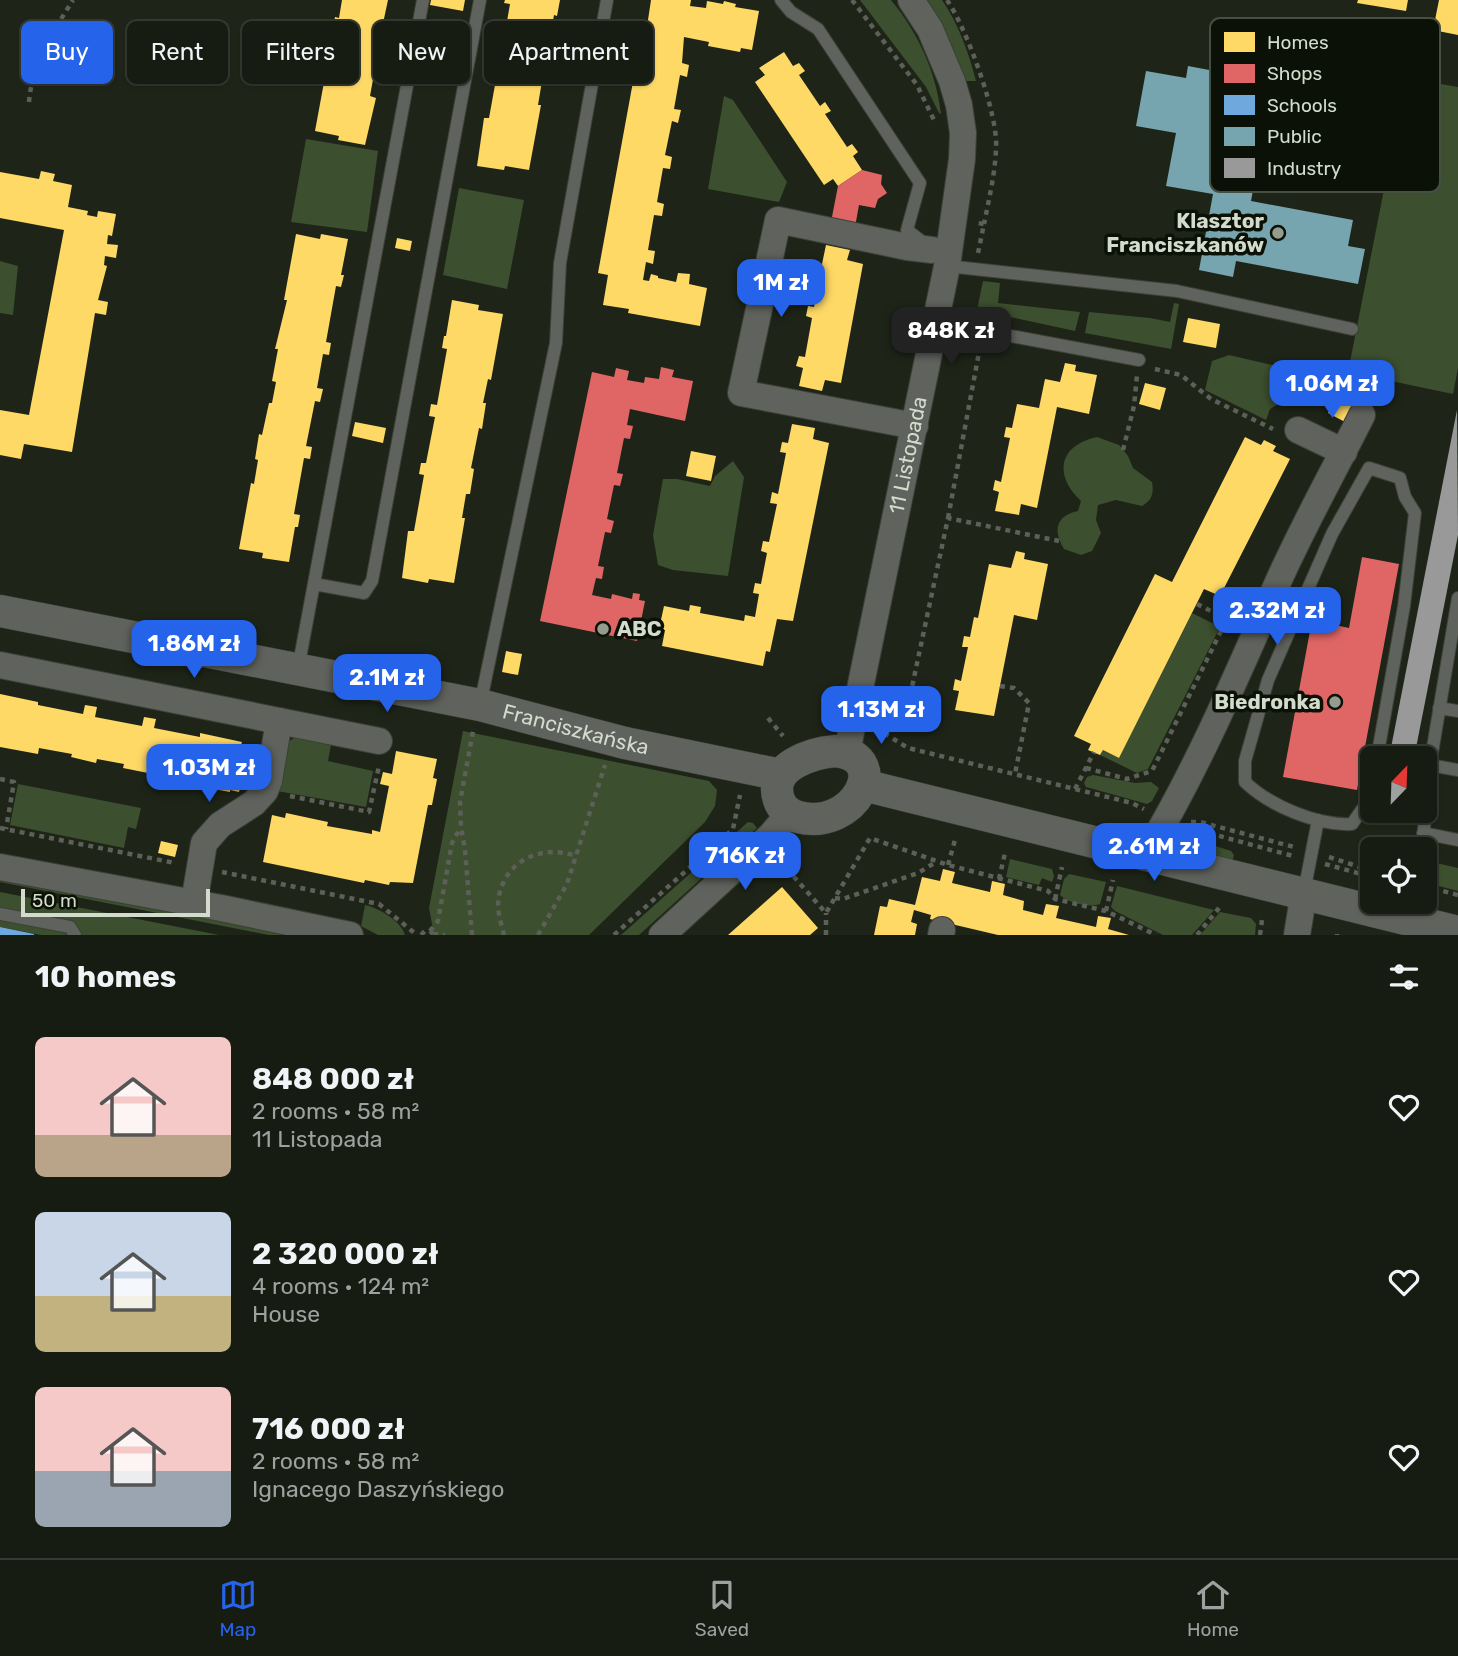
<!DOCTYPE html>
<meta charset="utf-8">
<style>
:root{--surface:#161c12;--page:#1f251b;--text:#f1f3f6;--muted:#9ea19f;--line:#353a32;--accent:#2563eb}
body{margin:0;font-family:Rubik,sans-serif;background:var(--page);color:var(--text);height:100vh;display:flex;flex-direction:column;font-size:26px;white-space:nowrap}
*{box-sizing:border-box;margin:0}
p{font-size:23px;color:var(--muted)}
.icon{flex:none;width:38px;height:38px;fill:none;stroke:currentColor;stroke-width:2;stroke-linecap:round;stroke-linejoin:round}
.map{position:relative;height:935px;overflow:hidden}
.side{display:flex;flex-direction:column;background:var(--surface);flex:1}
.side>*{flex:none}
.top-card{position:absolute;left:21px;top:21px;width:700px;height:63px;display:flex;gap:14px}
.needle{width:46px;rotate:23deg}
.fabs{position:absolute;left:1360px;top:746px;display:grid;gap:14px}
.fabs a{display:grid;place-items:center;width:77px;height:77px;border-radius:10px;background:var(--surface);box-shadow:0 2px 5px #0004,0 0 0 2px var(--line);font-size:35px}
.scale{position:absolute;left:21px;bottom:18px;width:189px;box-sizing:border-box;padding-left:7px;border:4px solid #d3dccc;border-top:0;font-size:19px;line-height:24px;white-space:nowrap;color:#d3dccc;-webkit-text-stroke:5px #0b1107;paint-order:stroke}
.price{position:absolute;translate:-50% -60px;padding:0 16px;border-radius:14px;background:var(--accent);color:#fff;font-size:23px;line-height:46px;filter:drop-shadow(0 2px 4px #0008)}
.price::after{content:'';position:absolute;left:50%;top:42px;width:21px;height:16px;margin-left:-10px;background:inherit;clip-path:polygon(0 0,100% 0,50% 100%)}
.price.on{background:#222;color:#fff}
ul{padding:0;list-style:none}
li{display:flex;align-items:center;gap:21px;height:175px;padding:0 35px}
li span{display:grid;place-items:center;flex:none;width:196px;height:140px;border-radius:10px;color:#555}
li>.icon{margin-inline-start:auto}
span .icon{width:84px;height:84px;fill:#fffc;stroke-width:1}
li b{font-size:30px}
h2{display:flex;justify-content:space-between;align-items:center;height:84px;padding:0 35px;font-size:30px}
.chip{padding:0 24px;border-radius:10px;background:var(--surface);box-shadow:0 2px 5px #0004,0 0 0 2px var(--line);font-size:24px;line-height:63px}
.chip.on{background:var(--accent);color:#fff}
.dock{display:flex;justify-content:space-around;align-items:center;height:98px;border-top:2px solid var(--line);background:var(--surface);font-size:19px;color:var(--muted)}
.dock a{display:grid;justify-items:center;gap:4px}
.dock .on{color:var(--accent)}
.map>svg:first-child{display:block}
.green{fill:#3c4f2e}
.homes{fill:#ffd966}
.shops{fill:#e06666}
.schools{fill:#6fa8dc}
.public{fill:#76a5af}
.industry{fill:#999}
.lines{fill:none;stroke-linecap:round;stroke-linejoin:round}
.service-casing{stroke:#3b4136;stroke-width:14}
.minor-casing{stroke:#3b4136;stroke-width:28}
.tertiary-casing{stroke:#3b4136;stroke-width:33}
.path{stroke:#5d6059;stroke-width:4.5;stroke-dasharray:5 5;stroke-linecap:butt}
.service{stroke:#5f625d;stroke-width:12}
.minor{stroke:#5f625d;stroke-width:26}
.tertiary{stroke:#5f625d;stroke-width:32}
.poi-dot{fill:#949c8d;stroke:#0b1107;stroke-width:2.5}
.labels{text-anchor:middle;stroke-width:7;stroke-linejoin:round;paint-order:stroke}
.poi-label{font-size:21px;font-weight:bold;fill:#d3dccc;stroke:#0b1107;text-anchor:end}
.street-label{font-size:21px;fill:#d3dccc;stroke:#0b1107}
.key{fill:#0b1107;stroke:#474e42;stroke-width:2}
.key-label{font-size:19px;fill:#d3dccc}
</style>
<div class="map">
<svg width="1458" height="935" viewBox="0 0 1458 935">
<rect width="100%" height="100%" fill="#1e2518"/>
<!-- green -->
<path class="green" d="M860 0H891C918 33 936 71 941 114L939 113 926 87Z
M926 0H942C958 23 969 53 976 81H967L963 77 947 35Z
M1406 78 1458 87V368L1453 394 1348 372Z
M724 96 733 100 787 182 779 202 708 189Z
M306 139 378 151 367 232 291 222Z
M459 188 524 200 507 289 443 275Z
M0 261 18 266 13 315 0 313Z
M983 281 1000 283 998 303 1080 312 1075 331 977 310Z
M1174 303 1179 304 1171 349 1085 333 1089 312 1150 318 1170 322Z
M1229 355 1281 367 1283 401 1270 409 1266 420 1205 390 1212 361Z
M1097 437 1119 445 1128 456 1133 468 1152 482C1154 494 1152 500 1142 506L1116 500 1098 505 1096 520 1101 533 1092 551 1081 555 1064 549C1053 531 1055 516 1078 511L1081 501C1053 475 1059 445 1097 437Z
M733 461 744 477 728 576 673 570 658 565 653 535 663 479H677L710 486 715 476Z
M1192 613 1218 626 1219 629 1148 769 1137 773 1100 755 1103 750 1119 758Z
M463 731 709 781 717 790 715 806 705 822 589 935H434L429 908Z
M297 736 331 745 328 761 373 771 366 807 277 791 288 742Z
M1093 775 1135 783 1151 782 1159 788 1152 801 1147 804 1086 787 1084 783 1087 777Z
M18 784 141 808 136 829 128 827 124 848 10 825Z
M748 822 753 823 757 828 639 935H621Z
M1175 833 1231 851 1234 855 1232 863C1212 858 1180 858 1175 833Z
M1010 859 1052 869 1054 876 1052 882 1042 878 1039 885 1006 877Z
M1432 862 1458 868V891L1427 883Z
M1069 874 1106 882 1100 904C1090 908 1068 903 1060 895L1064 879Z
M0 876 294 935H269L0 882Z
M1117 886 1214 910 1192 935H1163L1115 911 1111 907Z
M0 892 219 935H41L0 927Z
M365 905C379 908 401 921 405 935H378L361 926Z
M1220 912 1251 918 1256 924 1255 935H1200Z"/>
<!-- homes -->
<path class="homes" d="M342 0H388L382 28 388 30 386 42 380 41 370 96 376 98 365 145 338 140 339 136 315 131 327 66 330 67 334 43 331 42 335 17 339 18Z
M431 0H465L463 11 430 5Z
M505 0H560L557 16 554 15 547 55 550 56 545 82 542 81 538 105H541L529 170 505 166 504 170 477 166 484 118H489L499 63 494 62 496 50H502L510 4 504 3Z
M651 0H691L690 6 706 8 707 1 723 4 724 1 736 4 735 7 759 11 752 50 741 48 740 52 708 46 709 42 684 37 682 63 689 65 687 77 680 75 674 109 681 110 678 123 672 121 665 155 672 157 670 169 663 168 657 202 664 204 662 216 654 215 648 250 655 251 653 264 646 262 643 280 649 281 651 274 658 276V278L676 282 678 273 690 274 689 284 707 288 700 326 628 313 629 309 603 305 608 275 598 273 641 38 645 40Z
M1358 0H1408L1406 11 1357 3Z
M1439 0H1458V35L1433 30Z
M784 52 793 66 799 63 805 71 799 75 820 106 825 102 831 111 825 114 847 147 852 144 858 152 853 156 862 170 838 186 833 179 824 185 755 82 765 75 759 68Z
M41 171 55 174 53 181 72 185 68 207 88 211 87 215 97 217 98 211 116 214 112 236 108 235 107 244 118 245 116 258 105 256 104 265 107 266 98 300 108 302 106 315 95 313 72 452 24 444 21 459 0 455V410L29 415 64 230 0 218V172L39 179Z
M296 234 320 239 321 234 348 239 341 275H344L341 287 336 286 326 342 331 343 329 355 323 354 317 388 323 389 320 402 315 401 306 446 312 447 310 459 304 458 294 514 300 515 298 527H295L289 562 262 558 263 553 239 549 251 483 254 484 258 460 255 459 259 434 262 435 269 403H272L276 382 272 381 278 349H275L287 300H284Z
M397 238 412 241 410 251 395 248Z
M826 245 850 250 847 260 863 264 841 383 825 380 822 391 799 386 803 368 796 366 799 356 805 357 812 318 806 316 808 306 814 307 820 275 814 273 816 263 822 264Z
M452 300 479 305 478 310 503 314 491 380 488 379 483 403H486L482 429 479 428 471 468 474 469 470 494H466L462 518H465L454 583 429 579 428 583 402 578 408 531H414L424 475 419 474 421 463H426L435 417 429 416 431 404 437 405 447 349 442 348 444 336H446Z
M1188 318 1220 324 1216 348 1183 342Z
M1065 363 1076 365 1075 371 1097 375 1089 414 1057 407 1037 508 1021 504 1019 515 995 511 999 492 993 490 995 480 1001 482 1010 438 1004 437 1006 427 1012 428 1017 404 1039 408 1045 379 1060 382Z
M1145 383 1166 388 1160 410 1139 404Z
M1337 397 1354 406 1345 422 1328 413Z
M355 422 386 428 383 443 352 436Z
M792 424 815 428 813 439 829 443 793 621 777 619 770 652 766 651 763 666 662 646 665 630 659 629 664 606 689 611 690 605 701 607 700 613 744 621 745 615 755 617 759 594 753 593 755 583 761 584 767 553 761 551 763 541 769 542 777 504 770 503 772 492 778 494 786 453 780 452 782 442 788 443Z
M1245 437 1261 445 1264 440 1276 446 1273 451 1290 459 1220 596 1204 589 1119 758 1103 750 1100 755 1088 750 1091 744 1074 736 1155 574 1172 582Z
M691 451 716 456 711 481 686 476Z
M1016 551 1025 553 1024 559 1048 564 1037 620 1014 615 994 716 955 710 959 691 953 690 955 679 961 681 968 647H962L964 636 970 637 974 617 978 618 989 564 1011 568Z
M506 651 522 654 518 675 502 672Z
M0 694 38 702V705L83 714 85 705 97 707 95 717 142 726 144 717 156 719 154 728 200 737V733L242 742 241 745 255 748 250 771 244 770 239 792 230 790V792L180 783 181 776 149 769 148 773 123 768 124 764 97 759 96 763 71 757 72 754 39 748 38 754 0 747Z
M396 751 437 759 433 778 437 779 432 805H428L413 883 390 882 389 885 365 880 364 883 263 862 272 815 285 818 286 813 328 822 327 826 372 834V830L380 832 389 786 380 784 383 772 392 774Z
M161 841 178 845 175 857 158 853Z
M943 869 955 872 952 883 990 892 992 881 1005 884 1003 895 1024 901 1023 910 1043 915 1046 904 1059 906 1056 918 1096 927 1098 916 1111 918 1108 929 1129 935H998L930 919 931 915 914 910 911 922 917 924 915 935H874L880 906 887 907 889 899 915 905 922 877 940 881Z
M782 887 818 928 810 935H728Z"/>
<!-- shops -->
<path class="shops" d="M862 170 882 175 881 184 887 193 878 199 875 208 859 205 855 227 831 222 838 186Z
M661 367 674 370 672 377 693 381 685 421 630 409 627 425 633 426 630 439 624 438 617 473 623 474 620 486 614 485 607 519 614 521 611 533 605 532 598 566 604 567 602 579 596 578 592 595 611 599 612 594 632 599 633 593 640 594 639 600 645 601 637 641 540 621 592 372 614 377 616 368 629 371 627 380 644 383 645 377 659 379Z
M1362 557 1399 564 1357 790 1283 777 1312 620 1349 628Z"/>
<!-- schools -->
<path class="schools" d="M0 927 34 934V935H0Z"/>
<!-- public -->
<path class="public" d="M1188 66 1300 87 1286 162 1259 157 1251 201 1353 220 1348 246 1365 249 1358 284 1236 261 1233 277 1199 270 1213 194 1166 186 1176 133 1136 126 1146 71 1186 78Z"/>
<!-- industry -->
<path class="industry" d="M1457 410 1458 535 1414 758H1389Z"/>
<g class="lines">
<defs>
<path id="service" d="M781 0 791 12 818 29 920 183 907 230 925 244
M945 264 947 266 1177 291 1352 329
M936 322 1139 360
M314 584 364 593 372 581 480 0
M298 669 423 0
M480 705 556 343 560 263 607 0
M1439 708 1458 711
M1430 765 1458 770
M1372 782 1368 801 1352 824C1318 826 1270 806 1245 782V761L1268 680 1332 534 1369 468 1400 478 1405 497 1415 513 1404 606 1377 758
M1423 833 1458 840
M1422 849 1430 765 1458 598
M1304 892 1318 820
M0 914 70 927 75 935"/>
<g id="minor">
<path d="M915 426 741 393 778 220 907 247 932 250"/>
<path d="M1298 430 1344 452"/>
<path d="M0 665 379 741"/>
<path id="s1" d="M847 752 947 266 962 159 963 133 959 105 952 81 930 29 911 0"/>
<path d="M1146 854C1196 771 1235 680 1274 591 1300 531 1333 473 1362 415"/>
<path d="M0 867 221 908 350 935"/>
<path d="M194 903 204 843 220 825 254 803 265 791 269 781 279 721"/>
<path d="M662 935 771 835 790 813"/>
<path d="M941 935 942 930"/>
<path d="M1297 935 1304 892"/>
</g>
<g id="tertiary">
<path id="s2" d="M0 611 480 705 625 743 781 775"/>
<path d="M836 751C894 758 854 832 798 817 789 814 782 809 779 800 767 766 812 753 836 751Z"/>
<path d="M863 785 1458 932"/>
</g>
</defs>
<!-- service casing -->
<use href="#service" class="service-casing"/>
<!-- minor casing -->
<use href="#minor" class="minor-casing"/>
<!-- tertiary casing -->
<use href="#tertiary" class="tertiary-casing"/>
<!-- path -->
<path class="path" d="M852 0 917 85 934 120
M947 0C966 27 999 116 996 149 995 174 989 199 984 224
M29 102C32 63 53 32 73 0
M978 253 984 224 978 223
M1155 369 1181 375 1211 399 1273 429
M1123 450 1134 406 1137 375
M948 518 980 347
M1197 604 1235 623
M1000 686 1014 688 1029 703 1015 774
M906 715 948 518 1059 541
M768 718 783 736
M876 728 908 748 1132 803 1144 809
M1086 768 1127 779 1152 771 1227 619
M0 779 14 782 6 829
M1075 789 1094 752
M290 796 369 812 379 766
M1191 822H1200L1294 847
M0 828 175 863
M1190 828 1293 856
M1329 857 1372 871
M1325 864 1372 877
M948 865 955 840
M787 869 826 913 870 838 948 865 1048 891 1055 899 1106 911 1156 935
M222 872 379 904 417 935
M999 879 1005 853
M1424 886 1458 895
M835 898 843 899 918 873 936 862
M1055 899 1062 867
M1106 911 1113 880
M430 931 438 921 452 843 460 828
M433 934 445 935
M421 935 425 931H430L434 935
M472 935 465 850 461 827 460 802 473 731
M504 935C501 923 496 908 499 896 506 860 542 844 576 856
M538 935 567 884 605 765
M614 935 733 829 740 795
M826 935V913
M1197 935 1219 908
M1260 935 1262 920
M1337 935V934"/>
<!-- service -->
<use href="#service" class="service"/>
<!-- minor -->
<use href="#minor" class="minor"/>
<!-- tertiary -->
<use href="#tertiary" class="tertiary"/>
</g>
<!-- markers -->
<g class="poi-dot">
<circle cx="1278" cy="233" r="7"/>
<circle cx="603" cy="629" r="7"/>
<circle cx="1335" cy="702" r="7"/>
</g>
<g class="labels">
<!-- poi labels -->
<g class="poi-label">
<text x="1264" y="228">Klasztor<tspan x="1264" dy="24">Franciszkanów</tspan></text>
<text x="617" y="636" text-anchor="start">ABC</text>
<text x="1321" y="709">Biedronka</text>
</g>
<!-- street labels -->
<g class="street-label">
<text dy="7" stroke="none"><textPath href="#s1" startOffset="303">11 Listopada</textPath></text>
<text dy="7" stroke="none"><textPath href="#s2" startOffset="588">Franciszkańska</textPath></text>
</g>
</g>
<!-- legend -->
<rect x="1210" y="18" width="230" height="174" rx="10" class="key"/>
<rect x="1224" y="32" width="31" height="20" fill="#ffd966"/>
<rect x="1224" y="64" width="31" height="19" fill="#e06666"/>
<rect x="1224" y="95" width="31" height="20" fill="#6fa8dc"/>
<rect x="1224" y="127" width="31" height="19" fill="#76a5af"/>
<rect x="1224" y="158" width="31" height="20" fill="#999"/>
<g class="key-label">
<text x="1267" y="49">Homes</text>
<text x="1267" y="80">Shops</text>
<text x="1267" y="112">Schools</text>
<text x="1267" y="143">Public</text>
<text x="1267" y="175">Industry</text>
</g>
</svg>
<div class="fabs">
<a><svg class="needle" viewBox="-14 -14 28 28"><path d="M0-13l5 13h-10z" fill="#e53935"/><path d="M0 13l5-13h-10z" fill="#9ea19f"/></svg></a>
<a><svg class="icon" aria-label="locate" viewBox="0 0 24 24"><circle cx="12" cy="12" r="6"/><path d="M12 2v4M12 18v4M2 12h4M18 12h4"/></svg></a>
</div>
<div class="scale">50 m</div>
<b class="price" style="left:781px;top:319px">1M zł</b>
<b class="price on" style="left:951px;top:367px">848K zł</b>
<b class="price" style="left:1332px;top:420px">1.06M zł</b>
<b class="price" style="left:1277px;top:647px">2.32M zł</b>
<b class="price" style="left:194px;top:680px">1.86M zł</b>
<b class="price" style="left:387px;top:714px">2.1M zł</b>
<b class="price" style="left:881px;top:746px">1.13M zł</b>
<b class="price" style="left:209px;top:804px">1.03M zł</b>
<b class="price" style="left:1154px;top:883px">2.61M zł</b>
<b class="price" style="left:745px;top:892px">716K zł</b>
<div class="top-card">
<a class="chip on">Buy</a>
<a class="chip">Rent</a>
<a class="chip">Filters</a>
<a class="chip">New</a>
<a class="chip">Apartment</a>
</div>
</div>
<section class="side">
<h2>10 homes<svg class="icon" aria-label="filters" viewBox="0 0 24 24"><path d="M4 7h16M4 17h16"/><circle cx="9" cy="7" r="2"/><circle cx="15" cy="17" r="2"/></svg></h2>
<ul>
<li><span style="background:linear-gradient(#f6c9c9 70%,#b9a48a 0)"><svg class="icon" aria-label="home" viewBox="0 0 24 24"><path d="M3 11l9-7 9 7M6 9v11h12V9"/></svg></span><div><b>848 000 zł</b><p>2 rooms · 58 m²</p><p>11 Listopada</p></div><svg class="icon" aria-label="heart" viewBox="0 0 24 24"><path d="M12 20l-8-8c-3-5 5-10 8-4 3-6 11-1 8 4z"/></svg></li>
<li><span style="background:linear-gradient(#c9d6e8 60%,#c2b280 0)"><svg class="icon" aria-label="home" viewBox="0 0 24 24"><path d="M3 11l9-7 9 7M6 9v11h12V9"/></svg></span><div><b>2 320 000 zł</b><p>4 rooms · 124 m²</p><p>House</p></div><svg class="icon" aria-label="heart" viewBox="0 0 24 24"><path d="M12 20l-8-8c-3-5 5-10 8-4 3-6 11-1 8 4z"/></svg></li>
<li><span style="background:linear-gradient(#f6c9c9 60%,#9aa5b1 0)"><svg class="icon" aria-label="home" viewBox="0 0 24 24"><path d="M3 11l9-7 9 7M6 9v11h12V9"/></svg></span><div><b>716 000 zł</b><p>2 rooms · 58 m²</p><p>Ignacego Daszyńskiego</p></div><svg class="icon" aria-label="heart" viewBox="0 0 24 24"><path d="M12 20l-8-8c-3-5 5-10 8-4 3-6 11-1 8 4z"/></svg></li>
</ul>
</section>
<nav class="dock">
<a class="on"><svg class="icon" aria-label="map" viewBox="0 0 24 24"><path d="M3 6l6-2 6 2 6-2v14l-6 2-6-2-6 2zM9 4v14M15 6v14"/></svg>Map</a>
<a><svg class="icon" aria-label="saved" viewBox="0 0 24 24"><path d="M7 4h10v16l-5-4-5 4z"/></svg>Saved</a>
<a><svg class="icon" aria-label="home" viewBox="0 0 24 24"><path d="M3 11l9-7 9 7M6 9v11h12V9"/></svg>Home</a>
</nav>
